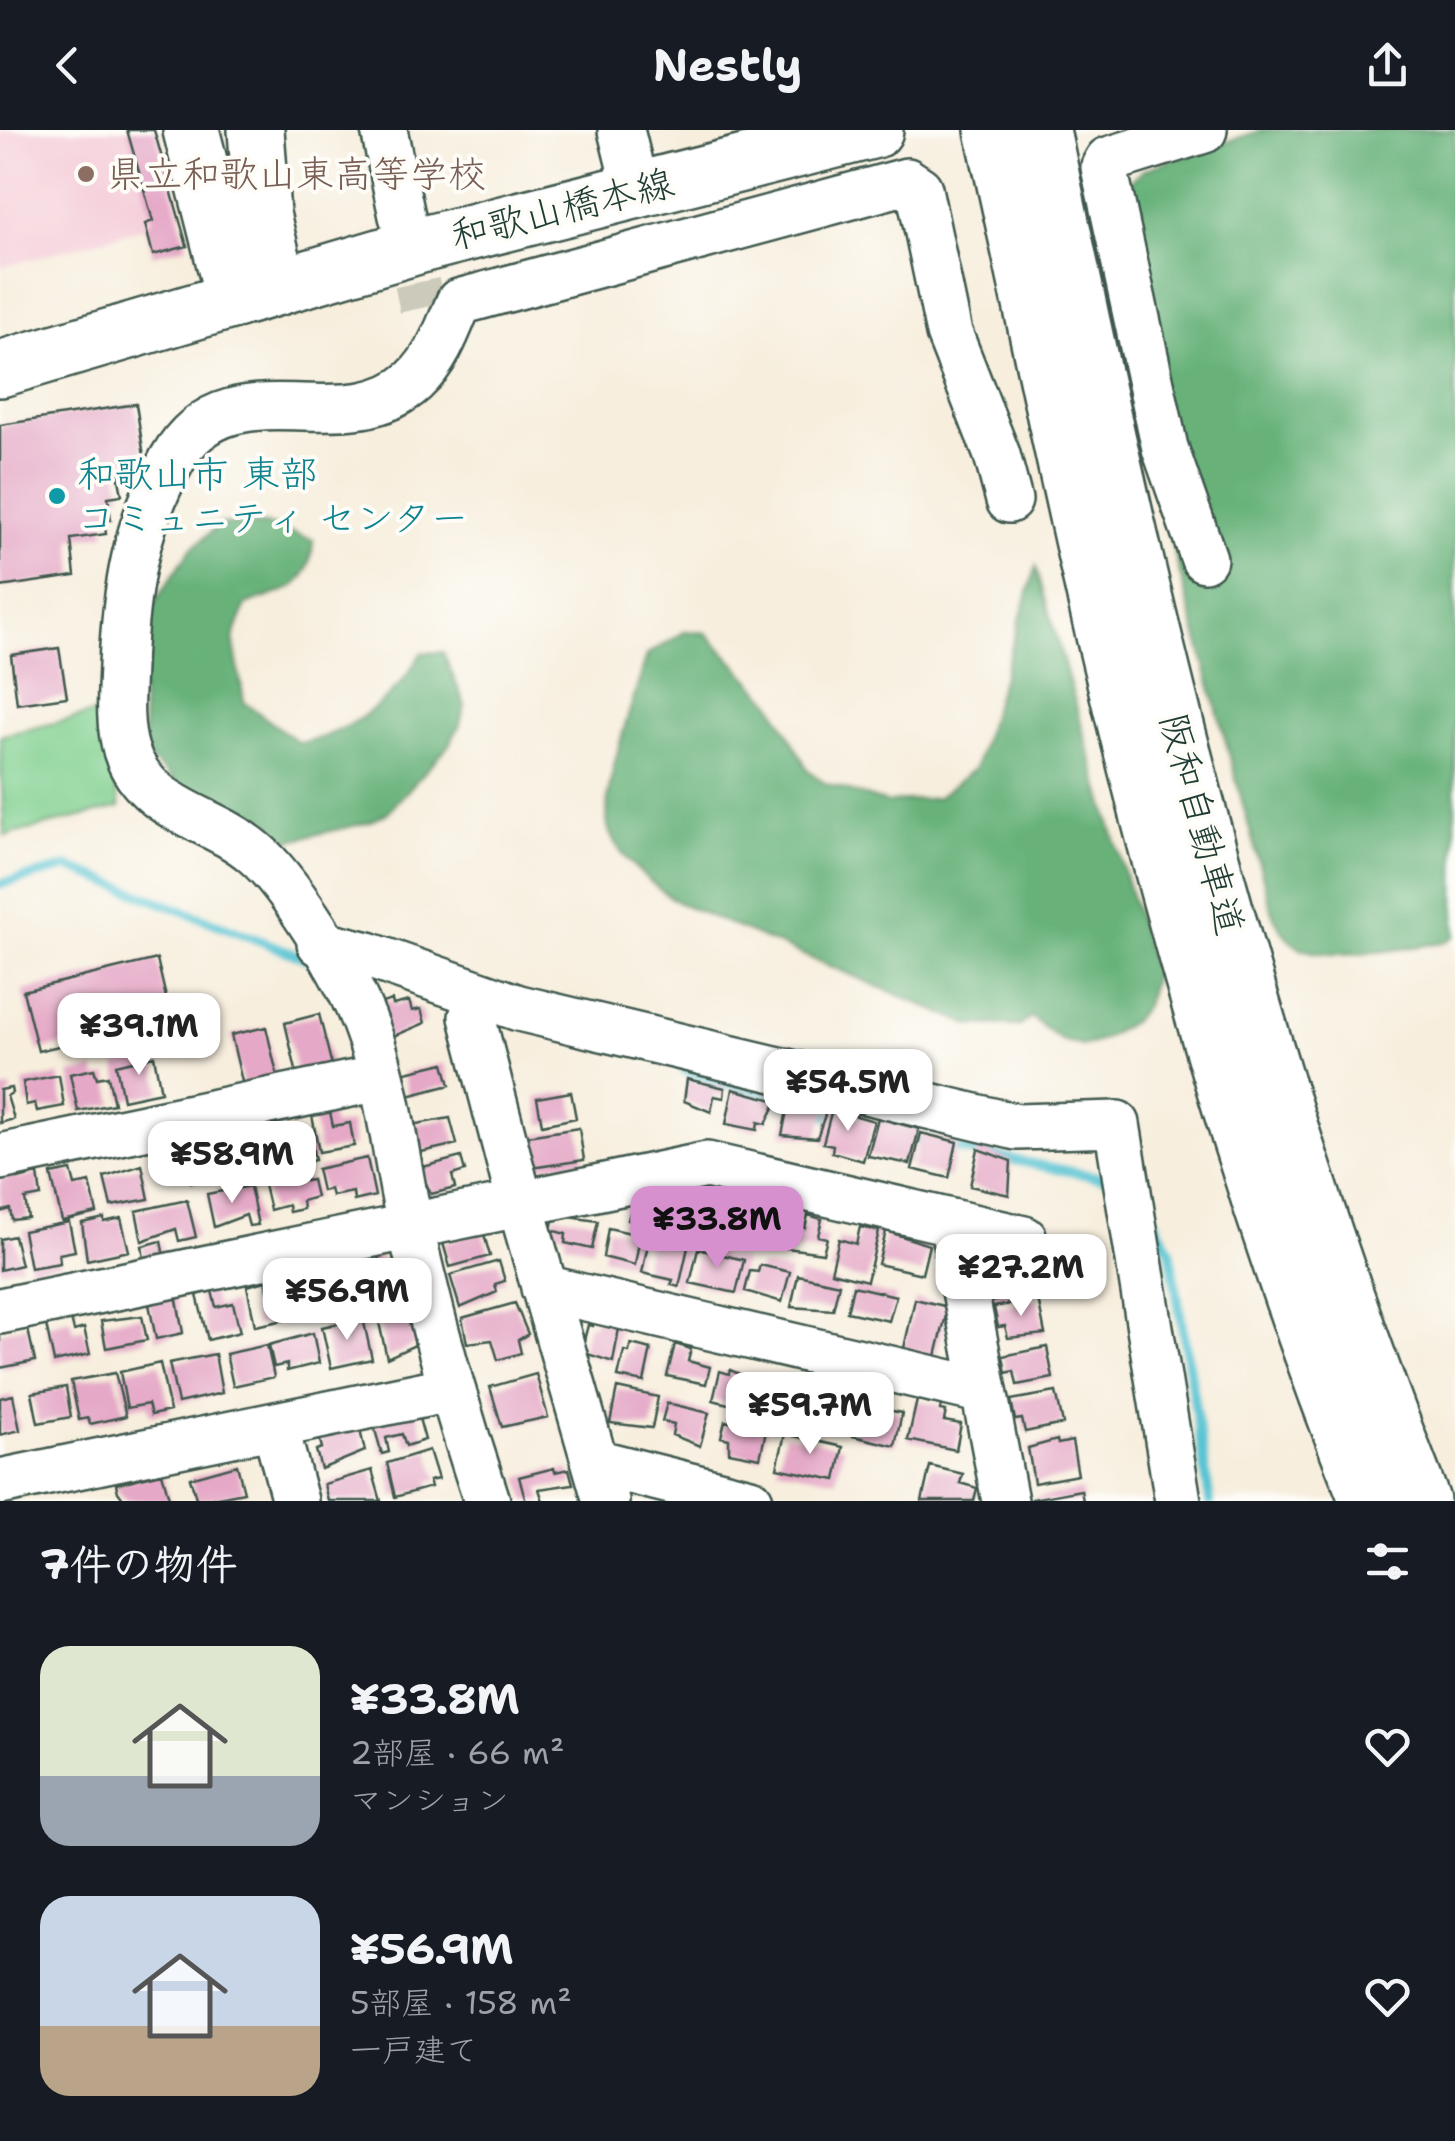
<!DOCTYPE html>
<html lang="ja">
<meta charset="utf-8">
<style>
:root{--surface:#171b24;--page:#20242c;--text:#f1f3f6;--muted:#9ea1a6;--accent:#d690ce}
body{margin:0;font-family:"Shantell Sans","Klee One",sans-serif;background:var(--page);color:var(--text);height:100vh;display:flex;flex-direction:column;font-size:38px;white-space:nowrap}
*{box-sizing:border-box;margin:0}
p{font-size:32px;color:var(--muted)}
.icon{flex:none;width:55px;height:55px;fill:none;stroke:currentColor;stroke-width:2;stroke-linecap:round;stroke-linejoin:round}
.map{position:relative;height:1371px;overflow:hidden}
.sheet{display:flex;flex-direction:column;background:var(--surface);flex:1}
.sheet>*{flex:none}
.price{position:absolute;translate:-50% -85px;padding:0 22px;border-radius:20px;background:#fff;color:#222;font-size:32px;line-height:65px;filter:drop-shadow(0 2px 5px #0008)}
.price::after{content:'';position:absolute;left:50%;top:60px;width:30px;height:22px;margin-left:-15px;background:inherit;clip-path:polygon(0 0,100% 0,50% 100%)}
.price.on{background:var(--accent);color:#111}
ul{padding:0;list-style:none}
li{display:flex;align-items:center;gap:30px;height:250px;padding:0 40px}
li span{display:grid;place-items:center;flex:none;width:280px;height:200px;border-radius:30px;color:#555}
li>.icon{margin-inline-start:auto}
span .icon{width:120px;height:120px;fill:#fffc;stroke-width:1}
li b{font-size:42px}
h2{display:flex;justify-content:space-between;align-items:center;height:120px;padding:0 40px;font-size:42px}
header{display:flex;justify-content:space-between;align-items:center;height:130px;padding:0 40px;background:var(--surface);font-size:45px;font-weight:700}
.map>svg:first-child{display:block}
.built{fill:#f5cfda}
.green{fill:#80d090;stroke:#508662;stroke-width:2.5}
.forest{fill:#68b27a;stroke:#447857;stroke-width:2.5}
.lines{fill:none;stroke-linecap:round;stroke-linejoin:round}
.stream{stroke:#59c4d3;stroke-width:10}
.building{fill:#e5a9c7}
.minor-tunnel{stroke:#cccbbb;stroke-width:45;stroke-dasharray:45 22;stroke-linecap:butt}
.minor-casing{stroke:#3f584d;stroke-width:50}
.major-casing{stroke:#3f584d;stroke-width:60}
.highway-casing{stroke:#3f584d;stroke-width:60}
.minor{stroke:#fff;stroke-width:45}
.major{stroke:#fff;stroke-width:55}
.highway{stroke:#fff;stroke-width:55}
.education-dot{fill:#8d6e63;stroke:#fdfcf7;stroke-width:4}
.culture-dot{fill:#0f9aa8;stroke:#fdfcf7;stroke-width:4}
.labels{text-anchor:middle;stroke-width:8;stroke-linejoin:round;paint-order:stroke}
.education-label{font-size:38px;fill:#785e54;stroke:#fdfcf7;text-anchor:start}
.street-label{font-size:38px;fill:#1f3d34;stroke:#fdfcf7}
.culture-label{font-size:38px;fill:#0d838f;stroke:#fdfcf7;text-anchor:start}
</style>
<header><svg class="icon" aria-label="back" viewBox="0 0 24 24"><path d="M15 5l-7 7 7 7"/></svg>Nestly<svg class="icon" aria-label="share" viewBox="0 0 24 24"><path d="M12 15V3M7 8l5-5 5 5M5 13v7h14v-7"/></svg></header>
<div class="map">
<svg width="1455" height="1371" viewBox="0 0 1455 1371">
<rect width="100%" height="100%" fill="#fdfcf7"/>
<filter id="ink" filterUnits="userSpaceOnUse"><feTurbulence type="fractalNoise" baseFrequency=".01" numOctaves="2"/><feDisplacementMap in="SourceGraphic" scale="20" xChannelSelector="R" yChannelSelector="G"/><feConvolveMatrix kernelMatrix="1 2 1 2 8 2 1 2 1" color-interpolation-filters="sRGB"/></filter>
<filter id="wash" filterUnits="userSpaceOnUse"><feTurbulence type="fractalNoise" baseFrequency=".0048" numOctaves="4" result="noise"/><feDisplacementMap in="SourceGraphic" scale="40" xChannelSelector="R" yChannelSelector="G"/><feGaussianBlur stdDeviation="2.25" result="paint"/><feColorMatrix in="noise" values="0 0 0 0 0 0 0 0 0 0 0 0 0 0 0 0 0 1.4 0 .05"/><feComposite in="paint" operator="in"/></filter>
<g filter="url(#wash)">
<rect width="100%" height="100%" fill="#f7eedd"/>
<!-- built -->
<path class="built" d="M0 0H159L183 87 0 138Z"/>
<!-- green -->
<path class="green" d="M97 583 120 677 4 706 0 606Z"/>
<!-- forest -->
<path class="forest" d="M1262 0H1455V806L1445 812C1413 817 1323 834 1297 816 1285 808 1280 797 1273 785L1166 392 1105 150 1112 66 1145 39Z
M220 394 268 395 313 410C309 463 287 458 246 475L233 508 244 572 299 613C348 605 398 567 421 523L443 522 465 575 459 597 448 616 387 683 370 692 287 711 195 669 145 625 138 497 190 420Z
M1036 437 1154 845 1145 876 1133 891 1102 910 1083 916 1062 911 1031 887 1020 896 970 895 679 773C657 759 617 726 609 700 598 662 636 566 647 525L686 501 706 503 771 572 808 640 824 653 887 673 937 668 975 638Z"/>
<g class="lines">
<!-- stream -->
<path class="stream" d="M0 754 69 737 318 833
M684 940 839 990
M904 1008 1113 1050
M1151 1085 1170 1120 1210 1371"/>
</g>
<g id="blocks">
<!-- building -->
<path class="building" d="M127 0H154L187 116 153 125 145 94 153 91Z
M136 274 145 333 117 339 122 365 108 367 111 390H104L106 404 71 409 75 446 0 457V295Z
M59 518 67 567 17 574 11 525Z
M157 829 171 889 38 921 23 861Z
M392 870 393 875 409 871 412 881 421 879 425 893 387 909 378 874Z
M319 884 333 940 298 949 285 893Z
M266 897 279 953 244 960 231 905Z
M154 926 161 962 123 970 116 935Z
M444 933 450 955 408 966 402 943Z
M94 939 97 948 108 946 114 974 78 981 70 944Z
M59 945 64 976 37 981 35 973 26 975 23 952Z
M687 949 725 958 724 968 714 966 711 982 684 971Z
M11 958 12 963 7 966 14 989 0 993V960Z
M733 959 777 971 766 994 758 992 757 1000 726 994Z
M571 962 576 988 542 995 537 968Z
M789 971 827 979 817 1008 782 1005Z
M329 977 333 996 350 993 354 1016 319 1022 311 980Z
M832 979 874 991 863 1031 832 1022 833 1015 823 1013Z
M450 988 457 1014 417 1023 411 995Z
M878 988 919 999 910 1034 868 1026Z
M273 993 284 1033 235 1044 227 1002Z
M579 998 584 1030 531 1038 527 1006Z
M222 1001 231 1042 191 1052 185 1024 195 1021 192 1008Z
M921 1003 957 1012 949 1048 912 1039Z
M311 1011 315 1030 297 1034 292 1015Z
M978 1019 1011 1031 1009 1065 970 1056Z
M461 1027 465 1041 452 1045 455 1058 431 1064 419 1038Z
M367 1028 375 1066 354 1071 353 1062 332 1066 330 1059 322 1061 317 1039Z
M142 1035 149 1069 111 1076 104 1047Z
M71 1040 75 1055 90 1052 97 1083 62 1091 51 1044Z
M302 1041 305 1051 312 1050 316 1067 302 1071 303 1079 289 1082 288 1075 270 1080 263 1051Z
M16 1044 18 1049 38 1044 41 1066 25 1069 28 1088 12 1090 10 1079 0 1082V1053L2 1048Z
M250 1056 258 1095 249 1096 246 1085 214 1097 207 1064Z
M673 1066 679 1067 671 1100 628 1090 632 1076 642 1079 644 1072 653 1074 655 1068 672 1072Z
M691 1068 719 1075 709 1112 681 1105Z
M187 1070 196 1107 179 1111 176 1099 142 1111 136 1081Z
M748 1076 761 1079 758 1092 776 1096 770 1117 739 1109Z
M554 1085 598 1091 592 1119 565 1113 566 1104 551 1100Z
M808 1085 822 1089 818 1106 827 1108 823 1123 786 1118 792 1095 805 1098Z
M104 1088V1092L121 1088 129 1121 87 1130 82 1093Z
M69 1092 75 1121 59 1124 60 1133 30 1138 23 1101Z
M860 1097 879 1101 867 1151 831 1142 839 1109 856 1114Z
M608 1098 640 1105 635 1135 603 1127Z
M483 1101 490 1126 450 1137 443 1113Z
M886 1101 929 1115 922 1144 878 1134Z
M14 1106 21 1135 0 1140V1109Z
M649 1109 688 1117 679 1157 671 1155 673 1150 642 1143Z
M161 1111 165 1132 145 1136 142 1116Z
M698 1119 744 1130 736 1163 690 1153Z
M376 1120 388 1160 356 1166 348 1125Z
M1023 1128 1030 1164 988 1172 980 1137Z
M499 1131 505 1151 495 1154 497 1162 460 1178 450 1145Z
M311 1132 316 1150 339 1144 345 1165 304 1176 294 1137Z
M760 1135 790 1142 782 1172 745 1161 750 1141 758 1142Z
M798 1145 839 1154 833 1180 791 1177Z
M266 1151 268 1161 284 1158 290 1189 255 1196 247 1156Z
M853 1156 896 1166 889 1191 847 1182Z
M175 1159 183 1203 156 1209 147 1164Z
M212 1161 216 1177 233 1173 240 1202 208 1210 197 1165Z
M915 1169 948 1177 936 1226 904 1218Z
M1038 1169 1045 1204 1008 1208 1005 1196 998 1197 994 1177Z
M515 1173 528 1204 518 1210 521 1223 498 1230 492 1210 467 1213 462 1188Z
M407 1182 415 1215 387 1228 378 1188Z
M142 1186 147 1210 106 1218 101 1191Z
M363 1188 372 1229 331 1238 322 1197Z
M71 1189 74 1201 84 1198 90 1224 54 1232 46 1195Z
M594 1190 620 1193 613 1232 581 1222 588 1195 593 1196Z
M27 1195 35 1231 0 1238V1202Z
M313 1203 319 1233 287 1241V1234L274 1237 269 1215Z
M631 1214 651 1219 644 1252 618 1247 624 1221 629 1222Z
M675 1214 691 1219 688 1231 710 1237 706 1254 667 1246Z
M267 1215 274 1247 233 1256 226 1224Z
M1047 1217 1053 1248 1017 1255 1014 1241 1006 1243 1003 1226Z
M215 1224 222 1263 178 1273 169 1233Z
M160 1233 170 1281 151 1285 148 1274 127 1278 120 1242Z
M730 1240 758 1252 751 1280 713 1270 720 1241 729 1244Z
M115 1243 126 1286 90 1294 88 1288 79 1290 71 1251Z
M536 1244 548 1287 502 1297 490 1257Z
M865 1254 879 1257 876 1271 885 1273 883 1279 902 1283 895 1316 853 1306Z
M66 1257 71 1287 38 1293 32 1263Z
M617 1258 658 1267 652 1298 610 1293Z
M780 1261 807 1266 800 1297 762 1289 765 1271 777 1273Z
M1056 1262 1063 1294 1025 1302 1022 1289 1015 1290 1011 1270Z
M843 1263 854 1266 848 1292 837 1289 833 1302 808 1296 816 1265 841 1271Z
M13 1265 20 1300 0 1305V1268Z
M917 1270 941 1275 940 1280 946 1281 944 1291 961 1294 956 1320 908 1310Z
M667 1273 709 1283 700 1316 672 1305 674 1294 662 1291Z
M417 1281 425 1310 406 1316 402 1304 386 1308 389 1322 382 1324 373 1293Z
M725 1291 766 1301 760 1328 729 1322V1309L721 1307Z
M359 1296 365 1321 321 1339 316 1320 322 1318 319 1307Z
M785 1304 843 1317 836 1350 777 1338Z
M1057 1310 1058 1314 1072 1311 1078 1345 1034 1353 1028 1318Z
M429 1320 438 1349 429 1351 431 1357 395 1367 387 1333Z
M237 1335 244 1362 197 1371 190 1348Z
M930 1336 963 1344 960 1353 977 1358 974 1371H922Z
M554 1338 555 1342 569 1339 573 1354 539 1359 543 1371H526L519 1347Z
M372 1340 381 1371H328L324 1354Z
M162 1343 170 1371 124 1370 118 1362 116 1354Z
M1081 1360 1083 1371H1032V1369Z"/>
</g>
</g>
<g filter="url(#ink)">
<use href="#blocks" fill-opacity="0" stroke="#3f584d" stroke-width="2.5"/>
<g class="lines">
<!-- minor-tunnel -->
<path class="minor-tunnel" d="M403 87 422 178"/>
<defs>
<path id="minor" d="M384 0 402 86
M621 0 636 61
M1204 0 1108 30 1104 37 1165 318 1204 429
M320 813 368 825 519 878 1017 997 1117 994 1178 1371
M472 887 520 1073 606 1371
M0 1027 379 948
M952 1092 1005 1371
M544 1158 984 1261
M0 1181 707 1035 1024 1109
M275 1296 295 1371
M595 1332 750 1371
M0 1352 450 1259
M487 1371C456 1278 430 1186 409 1090 394 1020 387 939 357 874 339 834 287 749 254 722 210 685 145 681 126 620 118 593 121 564 122 536 125 462 135 396 172 330 229 229 343 315 414 251 437 230 448 199 459 172L907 51 919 59 949 203 997 325 1009 370"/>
<path id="major" d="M0 239 424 114 875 0"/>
<path id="highway" d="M191 0 234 170
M256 0 262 84 279 157
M993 0C1032 172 1066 346 1107 518 1175 806 1258 1096 1368 1371
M1042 0C1136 465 1247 929 1422 1371"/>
</defs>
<!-- minor casing -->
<use href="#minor" class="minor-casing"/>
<!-- major casing -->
<use href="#major" class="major-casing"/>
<!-- highway casing -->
<use href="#highway" class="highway-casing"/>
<!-- minor -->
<use href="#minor" class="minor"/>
<!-- major -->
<use href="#major" class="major"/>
<!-- highway -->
<use href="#highway" class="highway"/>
</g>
</g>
<!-- markers -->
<circle class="education-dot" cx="86" cy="44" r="10"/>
<circle class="culture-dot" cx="57" cy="366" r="10"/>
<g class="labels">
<!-- education labels -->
<g class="education-label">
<text x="106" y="57">県立和歌山東高等学校</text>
</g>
<!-- street labels -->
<g class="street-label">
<text transform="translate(562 79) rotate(-14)" y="13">和歌山橋本線</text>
<text transform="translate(1202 694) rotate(75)" y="13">阪和自動車道</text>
</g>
<!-- culture labels -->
<g class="culture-label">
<text x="77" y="357">和歌山市 東部<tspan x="77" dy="44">コミュニティ センター</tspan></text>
</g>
</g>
</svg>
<b class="price" style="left:139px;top:948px">¥39.1M</b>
<b class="price" style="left:848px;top:1004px">¥54.5M</b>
<b class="price" style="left:232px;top:1076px">¥58.9M</b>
<b class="price on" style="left:717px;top:1141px">¥33.8M</b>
<b class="price" style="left:1021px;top:1189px">¥27.2M</b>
<b class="price" style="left:347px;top:1213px">¥56.9M</b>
<b class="price" style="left:810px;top:1327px">¥59.7M</b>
</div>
<section class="sheet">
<h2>7件の物件<svg class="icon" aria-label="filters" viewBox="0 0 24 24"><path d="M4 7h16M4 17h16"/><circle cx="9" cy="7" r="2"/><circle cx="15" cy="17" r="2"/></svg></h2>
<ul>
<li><span style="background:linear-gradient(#dfe7d0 65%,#9aa5b1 0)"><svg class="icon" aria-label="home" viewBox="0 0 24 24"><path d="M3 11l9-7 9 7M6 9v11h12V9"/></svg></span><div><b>¥33.8M</b><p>2部屋 · 66 m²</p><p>マンション</p></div><svg class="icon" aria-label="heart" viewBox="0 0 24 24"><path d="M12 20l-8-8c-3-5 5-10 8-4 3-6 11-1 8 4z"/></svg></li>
<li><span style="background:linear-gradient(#c9d6e8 65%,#b9a48a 0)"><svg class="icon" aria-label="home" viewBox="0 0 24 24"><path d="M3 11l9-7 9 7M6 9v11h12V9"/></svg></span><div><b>¥56.9M</b><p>5部屋 · 158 m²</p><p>一戸建て</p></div><svg class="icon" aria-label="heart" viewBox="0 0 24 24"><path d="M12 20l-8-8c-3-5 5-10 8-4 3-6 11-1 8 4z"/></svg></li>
</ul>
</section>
